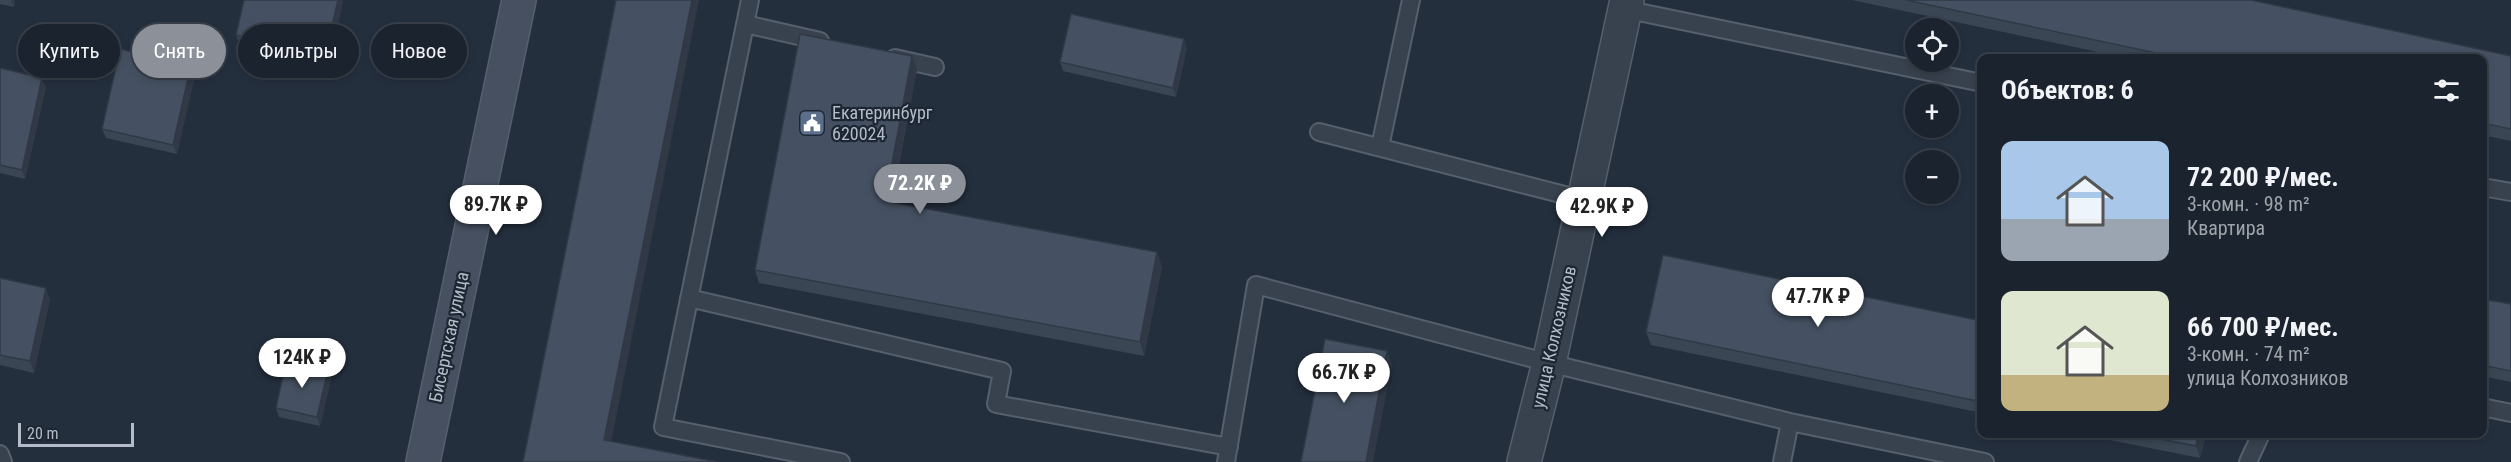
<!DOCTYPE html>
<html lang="ru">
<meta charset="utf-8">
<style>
:root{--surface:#1b232e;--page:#242b36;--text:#f1f3f6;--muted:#a0a4aa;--line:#39404a;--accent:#8c9099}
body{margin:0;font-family:"Roboto Condensed",sans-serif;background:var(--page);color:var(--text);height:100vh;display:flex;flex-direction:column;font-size:22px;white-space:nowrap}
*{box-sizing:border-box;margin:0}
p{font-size:20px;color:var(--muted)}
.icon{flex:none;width:33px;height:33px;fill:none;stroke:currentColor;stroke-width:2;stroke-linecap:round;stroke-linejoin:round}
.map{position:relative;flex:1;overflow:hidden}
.sheet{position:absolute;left:1977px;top:54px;width:510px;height:384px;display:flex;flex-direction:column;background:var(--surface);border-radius:12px;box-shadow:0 3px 9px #0003,0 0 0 2px var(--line)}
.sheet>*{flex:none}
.guide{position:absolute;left:18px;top:24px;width:570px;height:54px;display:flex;gap:12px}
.controls{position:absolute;left:1905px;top:18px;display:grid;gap:12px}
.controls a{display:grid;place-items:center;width:54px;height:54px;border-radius:50%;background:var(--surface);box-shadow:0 3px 9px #0003,0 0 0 2px var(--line);font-size:30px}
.scale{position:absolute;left:18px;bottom:15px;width:116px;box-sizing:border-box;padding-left:6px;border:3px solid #b4bcc9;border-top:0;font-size:16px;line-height:21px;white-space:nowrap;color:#b4bcc9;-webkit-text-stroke:4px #1d2633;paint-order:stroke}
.price{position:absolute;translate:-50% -51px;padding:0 14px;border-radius:21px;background:#fff;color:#222;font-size:20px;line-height:39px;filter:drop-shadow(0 2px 3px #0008)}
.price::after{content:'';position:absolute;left:50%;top:36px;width:18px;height:14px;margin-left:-9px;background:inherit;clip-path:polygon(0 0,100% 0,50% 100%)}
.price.on{background:var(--accent);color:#fff}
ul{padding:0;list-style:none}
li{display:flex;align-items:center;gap:18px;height:150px;padding:0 24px}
li span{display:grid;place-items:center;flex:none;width:168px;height:120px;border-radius:12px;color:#555}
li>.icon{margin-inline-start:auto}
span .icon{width:72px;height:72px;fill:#fffc;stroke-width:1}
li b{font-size:26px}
h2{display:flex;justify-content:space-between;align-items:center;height:72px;padding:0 24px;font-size:26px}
.chip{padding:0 21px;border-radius:27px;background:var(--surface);box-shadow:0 3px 9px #0003,0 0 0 2px var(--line);font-size:21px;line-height:54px}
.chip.on{background:var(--accent);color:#fff}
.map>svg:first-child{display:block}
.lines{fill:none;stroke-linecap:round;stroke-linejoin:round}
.lane-casing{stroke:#565f6c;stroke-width:20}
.street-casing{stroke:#565f6c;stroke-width:36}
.secondary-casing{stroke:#565f6c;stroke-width:36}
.lane{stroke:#38414e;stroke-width:16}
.street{stroke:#38414e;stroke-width:33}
.secondary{stroke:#465061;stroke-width:33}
.wall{fill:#3b4654}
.shaded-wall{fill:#303945}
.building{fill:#455162;stroke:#303945;stroke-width:1.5}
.labels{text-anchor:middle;stroke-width:4.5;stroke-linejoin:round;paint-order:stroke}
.poi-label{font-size:18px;fill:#b4bcc9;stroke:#1d2633;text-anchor:start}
.street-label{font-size:18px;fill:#b4bcc9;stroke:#1d2633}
</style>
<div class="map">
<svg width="2511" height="462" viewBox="0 0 2511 462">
<rect width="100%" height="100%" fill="#242f3e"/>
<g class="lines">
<defs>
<path id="lane" d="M750 0 663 427 841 462
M1624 9 1982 83
M745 24 820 41
M895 58 935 67
M1319 132 1584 200
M1380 147 1411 0
M2482 187 2511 192
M689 298 1002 371 996 404 1229 447
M2482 407 2511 413
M0 454 3 462
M1226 462 1256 285 1549 363 1790 422 1985 462
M1782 462 1790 422
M2248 462 2261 434"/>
<path id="street" d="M1524 462 1549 363 1627 0"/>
<path id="secondary" d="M423 462 519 0"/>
</defs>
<!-- lane casing -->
<use href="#lane" class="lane-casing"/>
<!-- street casing -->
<use href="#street" class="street-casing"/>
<!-- secondary casing -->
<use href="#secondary" class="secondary-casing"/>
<!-- lane -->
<use href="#lane" class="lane"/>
<!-- street -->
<use href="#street" class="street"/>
<!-- secondary -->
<use href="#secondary" class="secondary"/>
</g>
<!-- wall -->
<path class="wall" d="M0 0H15L14 7 0 4Z
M244 0H342L343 2 328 65 239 44 236 35Z
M1852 0H2251L2511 56V141L2482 135V58H2126Z
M1187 48 1176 97 1063 71 1060 62Z
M912 56 917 69 892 202 1162 266 1144 356 759 283 755 270Z
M0 68 46 87 25 179 0 173Z
M195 74 177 154 106 138 102 129Z
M0 278 50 299 34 373 0 365Z
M2482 299 2511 304V382L2482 376Z
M1982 321V413L1651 345 1646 332Z
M328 370 331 379 320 426 279 417 276 408Z
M2080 434H2206L2200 458Z"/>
<!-- shaded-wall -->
<path class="shaded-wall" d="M11 0H15L14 7Z
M338 0H342L343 2 328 65 325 56Z
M692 0H699L609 453 604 440Z
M1184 39 1187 48 1176 97 1173 88Z
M912 56 917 69 889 214 885 201Z
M191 65 195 74 177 154 173 145Z
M42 78 46 87 25 179 22 170Z
M1157 252 1162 266 1144 356 1140 342Z
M46 288 50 299 34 373 30 361Z
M1387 351 1392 364 1373 462H1366Z
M328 370 331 379 320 426 317 417Z
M2198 434H2206L2200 458 2196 446Z"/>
<!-- building -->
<path class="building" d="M244 0H338L325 56 236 35Z
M616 0H692L604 440 718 462H523Z
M1906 0H2251L2511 56V129L2482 123V58H2180Z
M1071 14 1184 39 1173 88 1060 62Z
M800 34 912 56 885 201 1157 252 1140 342 755 270Z
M120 49 191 65 173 145 102 129Z
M0 68 42 78 22 170 0 165Z
M1663 255 1982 321V402L1646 332Z
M0 278 46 288 30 361 0 355Z
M2482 299 2511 304V371L2482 365Z
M1325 339 1387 351 1366 462H1301Z
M286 361 328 370 317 417 276 408Z
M2135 434H2198L2196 446Z"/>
<!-- icons -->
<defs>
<symbol id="civic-square" viewBox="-11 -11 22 22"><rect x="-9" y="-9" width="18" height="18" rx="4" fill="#5c6f8a" stroke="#1d2633"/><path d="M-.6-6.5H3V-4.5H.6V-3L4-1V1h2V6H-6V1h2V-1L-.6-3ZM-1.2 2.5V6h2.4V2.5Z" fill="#fff"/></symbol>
</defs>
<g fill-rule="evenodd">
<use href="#civic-square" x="797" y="108" width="30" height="30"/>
</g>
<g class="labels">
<!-- poi labels -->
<g class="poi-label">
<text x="832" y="119">Екатеринбург<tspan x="832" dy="21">620024</tspan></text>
</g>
<!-- street labels -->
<g class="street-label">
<text transform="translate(449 337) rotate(-78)" y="6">Бисертская улица</text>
<text transform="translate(1554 337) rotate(-77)" y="6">улица Колхозников</text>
</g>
</g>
</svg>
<div class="controls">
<a><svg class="icon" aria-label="locate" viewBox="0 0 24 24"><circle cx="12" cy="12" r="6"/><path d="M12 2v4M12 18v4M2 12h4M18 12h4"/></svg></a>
<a>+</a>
<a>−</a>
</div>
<div class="scale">20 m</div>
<b class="price on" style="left:920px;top:215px">72.2K ₽</b>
<b class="price" style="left:496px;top:236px">89.7K ₽</b>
<b class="price" style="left:1602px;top:238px">42.9K ₽</b>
<b class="price" style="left:1818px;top:328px">47.7K ₽</b>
<b class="price" style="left:302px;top:389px">124K ₽</b>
<b class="price" style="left:1344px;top:404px">66.7K ₽</b>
<div class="guide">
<a class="chip">Купить</a>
<a class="chip on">Снять</a>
<a class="chip">Фильтры</a>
<a class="chip">Новое</a>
</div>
<section class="sheet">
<h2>Объектов: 6<svg class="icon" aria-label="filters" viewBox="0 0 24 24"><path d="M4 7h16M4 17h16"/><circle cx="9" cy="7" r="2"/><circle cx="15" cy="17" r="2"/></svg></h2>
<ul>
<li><span style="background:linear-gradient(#a9c7e8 65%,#9aa5b1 0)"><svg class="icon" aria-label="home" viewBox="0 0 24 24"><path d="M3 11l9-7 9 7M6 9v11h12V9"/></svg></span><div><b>72 200 ₽/мес.</b><p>3-комн. · 98 m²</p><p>Квартира</p></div></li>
<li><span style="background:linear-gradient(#dfe7d0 70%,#c2b280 0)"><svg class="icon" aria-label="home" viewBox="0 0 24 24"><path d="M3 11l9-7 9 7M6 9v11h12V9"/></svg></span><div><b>66 700 ₽/мес.</b><p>3-комн. · 74 m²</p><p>улица Колхозников</p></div></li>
</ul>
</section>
</div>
